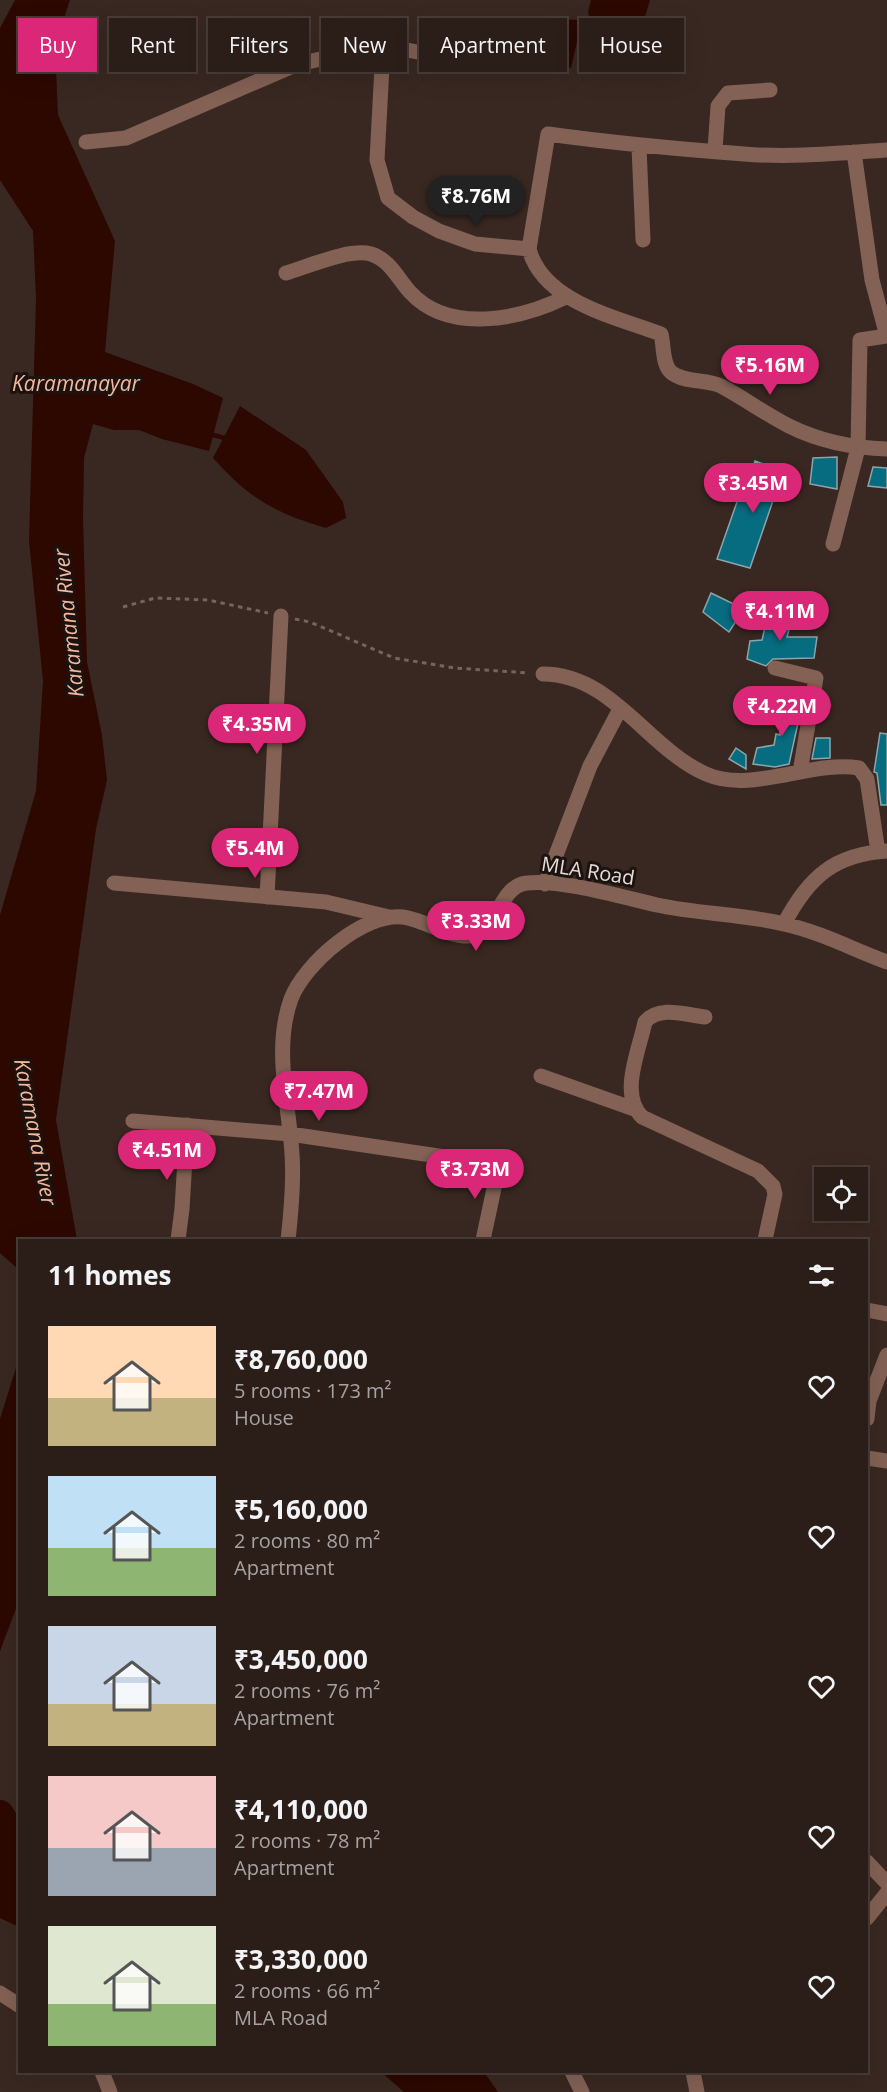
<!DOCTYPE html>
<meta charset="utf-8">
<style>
:root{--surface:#2b1e19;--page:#372b26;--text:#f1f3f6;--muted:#a6a2a2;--line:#473c38;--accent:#db2777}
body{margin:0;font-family:"Open Sans",sans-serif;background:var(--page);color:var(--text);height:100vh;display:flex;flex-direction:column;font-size:22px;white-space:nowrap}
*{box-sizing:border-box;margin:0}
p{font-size:20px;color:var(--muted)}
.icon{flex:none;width:33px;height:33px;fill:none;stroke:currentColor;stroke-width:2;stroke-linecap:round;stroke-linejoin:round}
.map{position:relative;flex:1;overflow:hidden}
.side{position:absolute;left:18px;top:1239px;width:850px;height:834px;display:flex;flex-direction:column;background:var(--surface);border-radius:0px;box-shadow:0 6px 24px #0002,0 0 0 2px var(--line)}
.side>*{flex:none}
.guide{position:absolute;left:18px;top:18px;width:852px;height:54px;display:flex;gap:12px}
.controls{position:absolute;left:814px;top:1167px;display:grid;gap:12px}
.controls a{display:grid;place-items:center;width:54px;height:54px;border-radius:0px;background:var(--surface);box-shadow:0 6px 24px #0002,0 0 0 2px var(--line);font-size:30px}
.price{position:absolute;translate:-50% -51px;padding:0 14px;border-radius:21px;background:var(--accent);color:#fff;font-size:20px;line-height:39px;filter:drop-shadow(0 2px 3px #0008)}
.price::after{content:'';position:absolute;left:50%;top:36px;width:18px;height:14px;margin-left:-9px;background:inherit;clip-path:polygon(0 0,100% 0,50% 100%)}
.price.active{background:#222;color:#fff}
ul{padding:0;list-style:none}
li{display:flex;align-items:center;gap:18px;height:150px;padding:0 30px}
li span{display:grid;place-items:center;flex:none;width:168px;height:120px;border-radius:0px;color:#555}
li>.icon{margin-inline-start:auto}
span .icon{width:72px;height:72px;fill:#fffc;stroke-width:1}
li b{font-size:26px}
h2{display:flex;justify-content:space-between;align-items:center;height:72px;padding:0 30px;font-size:26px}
.tag{padding:0 21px;border-radius:0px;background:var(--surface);box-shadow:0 6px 24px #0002,0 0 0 2px var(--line);font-size:21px;line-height:54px}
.tag.active{background:var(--accent);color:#fff}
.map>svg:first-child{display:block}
.water{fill:#2c0800}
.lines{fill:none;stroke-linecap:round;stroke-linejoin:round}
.stream{stroke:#2c0800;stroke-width:4.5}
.river{stroke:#2c0800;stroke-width:28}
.building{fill:#076c7f;stroke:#8ca5ac;stroke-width:1.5}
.path{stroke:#74645e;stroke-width:3;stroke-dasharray:4.5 4.5;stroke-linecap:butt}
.street{stroke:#836154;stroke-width:15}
.labels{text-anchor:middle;stroke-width:6;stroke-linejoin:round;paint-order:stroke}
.street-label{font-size:20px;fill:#e8dbd7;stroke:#1b1310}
.water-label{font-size:21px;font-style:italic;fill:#f6b79e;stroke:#1b1310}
</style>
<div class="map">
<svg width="887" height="2092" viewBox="0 0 887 2092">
<rect width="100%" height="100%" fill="#392821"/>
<!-- water -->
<path class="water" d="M15 0H70L55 46 58 115 115 241 105 352 193 384 223 398 209 451 162 439 139 430H114L93 424 84 458 83 519 87 662 102 735 107 780 96 829 56 1120 77 1240H20L19 1270 0 1253V915L36 791 43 681 29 541 36 299 33 231 0 180V28Z
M591 0H650L636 47H597L588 12Z
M528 18 582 20 571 68 523 61Z
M240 406 306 450 343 502 346 518 326 528C273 512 250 499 213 458Z
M19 1358V1601L0 1651V1419Z
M0 1840 19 1850V1927L0 1918Z
M381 2072H484L498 2092H404Z"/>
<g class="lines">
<!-- stream -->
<path class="stream" d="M210 434 228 439"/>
<!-- river -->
<path class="river" d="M0 1814 20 1846"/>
</g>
<!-- building -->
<path class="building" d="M837 457V489L810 484 813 458Z
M755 461 796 476 791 491 778 486 750 568 717 559 744 482 748 483Z
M873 467 887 468V488L868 486Z
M711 593 744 609 729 632 703 612Z
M769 610 793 615 787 637H817L814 658 773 659 766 666 747 659 750 641 762 640Z
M800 695V714L789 764 775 767 753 764 757 748 774 745 776 734 780 735 779 711 788 712 785 697Z
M880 733 887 734V805H881L877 773 874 772Z
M816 738H830V758L812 759Z
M736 748 746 755V769L729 759Z"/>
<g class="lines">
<!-- path -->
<path class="path" d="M123 607 155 598 208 600 268 613
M295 619 310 622 394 658 455 668 529 673"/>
<!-- street -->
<path class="street" d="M383 48 377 160 388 198 413 217 439 231 475 244 529 249C543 302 616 317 661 334 664 345 662 366 672 373 685 383 706 379 721 386 744 398 765 414 789 426 819 441 854 448 887 449
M86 142 126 138 295 65 358 50 396 48 482 64
M639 147 643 240
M715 150 718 106 728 93 770 90
M529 249 548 134C613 143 678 149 744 154 791 158 841 153 887 150
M286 273C307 267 349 248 371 254 390 260 398 279 410 292 449 335 521 319 566 297
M833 544 858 448 860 340 887 336 872 280 854 152
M775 668 816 678 800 772
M543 674C612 674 647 748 706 774 751 794 811 760 859 768L867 779 878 852
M114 883 326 902 389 917
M545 884 590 766 620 709
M267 897 281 616
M784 924C808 878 834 854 887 851
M705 1017C686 1015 659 1005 645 1022 639 1051 619 1094 642 1117L758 1171 773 1186 775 1194 765 1240
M541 1076 634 1109
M133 1121 290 1134 499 1165 483 1240
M178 1240 182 1209 187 1125
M288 1240C291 1213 294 1181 292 1154 289 1103 273 1049 291 999 304 964 364 912 403 917 425 920 447 937 469 936 498 936 497 886 527 883 561 879 622 897 657 905 699 914 743 914 784 924 820 932 852 949 887 962
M867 1310 887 1314
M867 1419 869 1401 887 1355
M867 1458 887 1461
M867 1862 887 1883
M867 1918 887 1893
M0 1993 20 2006
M102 2072 110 2092
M572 2072 582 2092
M693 2072 697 2092"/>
</g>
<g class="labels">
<!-- street labels -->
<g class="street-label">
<text transform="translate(588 871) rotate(9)" y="7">MLA Road</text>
</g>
<!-- water labels -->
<g class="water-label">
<text x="76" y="391">Karamanayar</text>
<text transform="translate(69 623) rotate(-96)" y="7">Karamana River</text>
<text transform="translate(35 1132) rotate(79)" y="7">Karamana River</text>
</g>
</g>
</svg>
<div class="controls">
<a><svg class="icon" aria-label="locate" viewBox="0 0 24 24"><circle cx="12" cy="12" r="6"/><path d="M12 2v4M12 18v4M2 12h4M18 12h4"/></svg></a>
</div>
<b class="price active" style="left:476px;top:227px">₹8.76M</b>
<b class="price" style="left:770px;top:396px">₹5.16M</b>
<b class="price" style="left:753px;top:514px">₹3.45M</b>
<b class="price" style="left:780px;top:642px">₹4.11M</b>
<b class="price" style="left:782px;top:737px">₹4.22M</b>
<b class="price" style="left:257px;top:755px">₹4.35M</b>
<b class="price" style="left:255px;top:879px">₹5.4M</b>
<b class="price" style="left:476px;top:952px">₹3.33M</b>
<b class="price" style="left:319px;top:1122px">₹7.47M</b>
<b class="price" style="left:167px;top:1181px">₹4.51M</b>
<b class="price" style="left:475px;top:1200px">₹3.73M</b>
<div class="guide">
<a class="tag active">Buy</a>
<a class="tag">Rent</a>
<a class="tag">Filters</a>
<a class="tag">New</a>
<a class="tag">Apartment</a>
<a class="tag">House</a>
</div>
<section class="side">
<h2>11 homes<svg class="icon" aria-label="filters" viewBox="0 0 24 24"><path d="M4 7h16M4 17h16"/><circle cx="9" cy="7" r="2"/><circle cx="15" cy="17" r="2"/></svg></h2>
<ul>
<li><span style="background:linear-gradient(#ffd9b3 60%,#c2b280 0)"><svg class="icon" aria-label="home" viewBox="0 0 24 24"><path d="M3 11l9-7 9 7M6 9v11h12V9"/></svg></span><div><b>₹8,760,000</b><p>5 rooms · 173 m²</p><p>House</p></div><svg class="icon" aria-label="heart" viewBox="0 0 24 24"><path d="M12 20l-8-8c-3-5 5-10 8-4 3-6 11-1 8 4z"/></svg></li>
<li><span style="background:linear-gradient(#bfe0f5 60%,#8fb573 0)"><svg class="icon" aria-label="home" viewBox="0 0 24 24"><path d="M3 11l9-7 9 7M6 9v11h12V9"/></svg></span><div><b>₹5,160,000</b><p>2 rooms · 80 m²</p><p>Apartment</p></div><svg class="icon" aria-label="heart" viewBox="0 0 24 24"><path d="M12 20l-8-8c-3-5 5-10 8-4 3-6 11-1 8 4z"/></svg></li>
<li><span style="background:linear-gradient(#c9d6e8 65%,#c2b280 0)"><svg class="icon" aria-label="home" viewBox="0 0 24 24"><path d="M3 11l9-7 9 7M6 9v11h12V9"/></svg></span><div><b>₹3,450,000</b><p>2 rooms · 76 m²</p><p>Apartment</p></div><svg class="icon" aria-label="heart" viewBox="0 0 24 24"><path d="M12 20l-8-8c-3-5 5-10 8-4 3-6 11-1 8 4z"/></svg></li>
<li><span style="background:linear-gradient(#f6c9c9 60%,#9aa5b1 0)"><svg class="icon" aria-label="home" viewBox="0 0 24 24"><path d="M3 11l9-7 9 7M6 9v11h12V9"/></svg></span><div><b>₹4,110,000</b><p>2 rooms · 78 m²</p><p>Apartment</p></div><svg class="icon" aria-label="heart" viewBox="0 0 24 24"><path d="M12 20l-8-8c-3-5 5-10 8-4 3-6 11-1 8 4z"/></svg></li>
<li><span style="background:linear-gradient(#dfe7d0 65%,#8fb573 0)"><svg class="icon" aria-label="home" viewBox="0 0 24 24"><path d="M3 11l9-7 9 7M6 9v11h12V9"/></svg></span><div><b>₹3,330,000</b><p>2 rooms · 66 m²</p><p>MLA Road</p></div><svg class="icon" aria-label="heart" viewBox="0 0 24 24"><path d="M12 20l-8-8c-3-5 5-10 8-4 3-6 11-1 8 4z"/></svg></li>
</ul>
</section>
</div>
